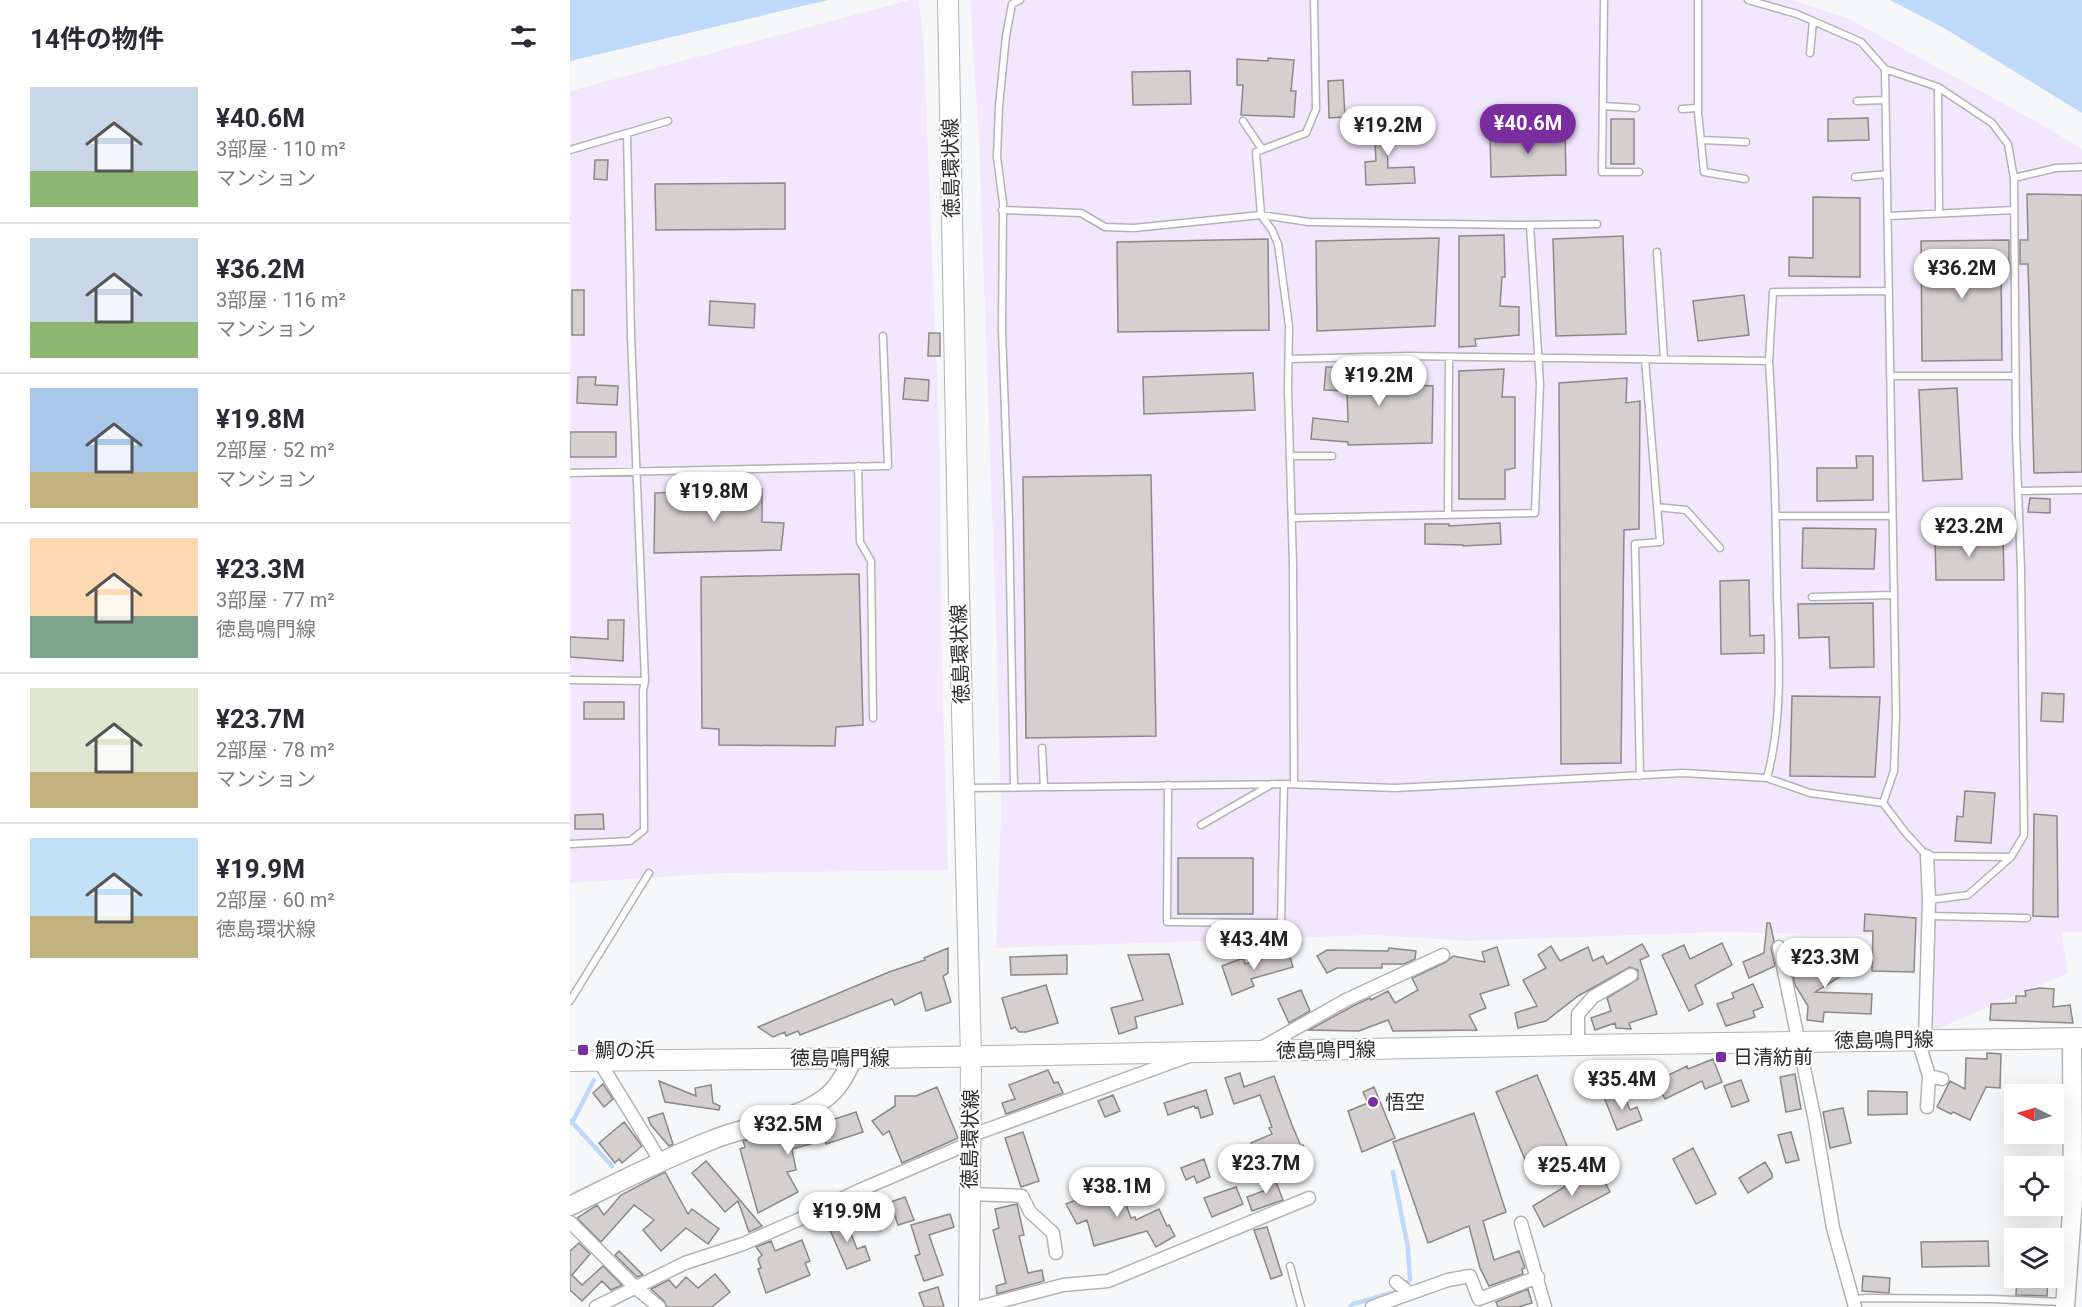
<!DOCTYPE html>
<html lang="ja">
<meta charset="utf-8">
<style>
:root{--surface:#fff;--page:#f2f2f3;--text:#2b2b33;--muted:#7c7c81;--line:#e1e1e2;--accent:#7a2d9f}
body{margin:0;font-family:Roboto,"Noto Sans JP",sans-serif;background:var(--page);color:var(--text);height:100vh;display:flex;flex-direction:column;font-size:22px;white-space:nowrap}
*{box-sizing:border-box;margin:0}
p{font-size:20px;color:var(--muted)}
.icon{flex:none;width:33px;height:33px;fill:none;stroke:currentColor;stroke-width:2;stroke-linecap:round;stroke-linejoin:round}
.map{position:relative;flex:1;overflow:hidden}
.side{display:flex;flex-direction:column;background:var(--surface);width:570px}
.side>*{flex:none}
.needle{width:39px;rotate:275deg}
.tools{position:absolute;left:1434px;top:1084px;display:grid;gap:12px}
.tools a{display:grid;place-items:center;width:60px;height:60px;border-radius:0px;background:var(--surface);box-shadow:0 6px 24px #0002;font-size:30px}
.price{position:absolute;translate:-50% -51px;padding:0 14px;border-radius:21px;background:#fff;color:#222;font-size:20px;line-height:39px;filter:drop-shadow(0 2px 3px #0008)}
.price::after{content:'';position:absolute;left:50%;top:36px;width:18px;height:14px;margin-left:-9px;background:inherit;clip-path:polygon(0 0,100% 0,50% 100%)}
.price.active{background:var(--accent);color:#fff}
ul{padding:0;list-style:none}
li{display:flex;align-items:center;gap:18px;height:150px;padding:0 30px}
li+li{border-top:2px solid var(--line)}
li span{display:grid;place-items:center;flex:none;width:168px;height:120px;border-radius:0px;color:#555}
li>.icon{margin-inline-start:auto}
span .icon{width:72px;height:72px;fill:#fffc;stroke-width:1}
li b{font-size:26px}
h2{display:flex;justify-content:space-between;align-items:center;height:72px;padding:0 30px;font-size:26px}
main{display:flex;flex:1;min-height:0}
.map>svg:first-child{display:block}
.industrial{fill:#f2e8fd}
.water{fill:#bfd9fa}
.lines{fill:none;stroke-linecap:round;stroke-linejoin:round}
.stream{stroke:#bfd9fa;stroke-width:4.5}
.building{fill:#d3d0cf;stroke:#8b8988;stroke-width:1.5}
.lane-casing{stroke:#b2b3b5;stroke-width:9}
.street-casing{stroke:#b2b3b5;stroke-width:15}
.secondary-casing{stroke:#b2b3b5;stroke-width:21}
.primary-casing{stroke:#b2b3b5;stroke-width:22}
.lane{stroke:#fff;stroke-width:6}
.street{stroke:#fff;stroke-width:12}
.secondary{stroke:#fff;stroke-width:18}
.primary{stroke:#fff;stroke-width:20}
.poi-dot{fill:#7a2d9f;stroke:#fff;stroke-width:2}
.labels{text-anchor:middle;stroke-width:4.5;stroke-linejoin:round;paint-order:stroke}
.street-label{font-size:20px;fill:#2d2d2e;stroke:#fff}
.poi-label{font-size:20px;fill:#2d2d2e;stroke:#fff;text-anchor:start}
</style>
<main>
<section class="side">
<h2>14件の物件<svg class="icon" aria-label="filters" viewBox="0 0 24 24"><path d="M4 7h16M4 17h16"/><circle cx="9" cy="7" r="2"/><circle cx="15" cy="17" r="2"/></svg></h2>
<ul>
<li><span style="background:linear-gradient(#c9d6e8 70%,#8fb573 0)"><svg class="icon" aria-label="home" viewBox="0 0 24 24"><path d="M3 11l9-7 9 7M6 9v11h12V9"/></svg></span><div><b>¥40.6M</b><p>3部屋 · 110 m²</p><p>マンション</p></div></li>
<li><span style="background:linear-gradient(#c9d6e8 70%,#8fb573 0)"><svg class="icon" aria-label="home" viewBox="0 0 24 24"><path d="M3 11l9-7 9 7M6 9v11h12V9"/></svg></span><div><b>¥36.2M</b><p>3部屋 · 116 m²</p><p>マンション</p></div></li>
<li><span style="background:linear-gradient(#a9c7e8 70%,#c2b280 0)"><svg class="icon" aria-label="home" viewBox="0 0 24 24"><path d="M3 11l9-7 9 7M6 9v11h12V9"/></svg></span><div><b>¥19.8M</b><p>2部屋 · 52 m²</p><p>マンション</p></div></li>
<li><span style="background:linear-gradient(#ffd9b3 65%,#7fa58c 0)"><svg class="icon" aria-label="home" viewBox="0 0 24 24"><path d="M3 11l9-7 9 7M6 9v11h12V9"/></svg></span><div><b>¥23.3M</b><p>3部屋 · 77 m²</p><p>徳島鳴門線</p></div></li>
<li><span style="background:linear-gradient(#dfe7d0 70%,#c2b280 0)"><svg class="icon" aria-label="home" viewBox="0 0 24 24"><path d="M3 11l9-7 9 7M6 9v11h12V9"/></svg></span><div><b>¥23.7M</b><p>2部屋 · 78 m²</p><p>マンション</p></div></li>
<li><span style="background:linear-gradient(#bfe0f5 65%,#c2b280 0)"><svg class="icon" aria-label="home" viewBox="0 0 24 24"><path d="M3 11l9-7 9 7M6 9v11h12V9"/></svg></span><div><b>¥19.9M</b><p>2部屋 · 60 m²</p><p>徳島環状線</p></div></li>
</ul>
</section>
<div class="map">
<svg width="1512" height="1307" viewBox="0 0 1512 1307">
<rect width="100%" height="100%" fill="#f6f7f9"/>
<!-- industrial -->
<path class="industrial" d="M340 0H349L354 47 370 457 372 666 378 870 153 873 0 883V91Z
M400 0H1221L1277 18 1458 117 1512 149V932H1491L1498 973 1362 1031 1347 936 1148 932 896 941 805 935 426 948 431 811 427 653 409 142Z"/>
<!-- water -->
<path class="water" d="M0 0H258L0 61Z
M1320 0H1512V113L1374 28Z"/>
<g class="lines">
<!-- stream -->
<path class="stream" d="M1 1121 42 1166
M0 1123 4 1119 24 1080
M780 1307 783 1304 829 1291 840 1280 838 1248 823 1172"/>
</g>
<!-- building -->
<path class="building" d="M698 58 724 60 721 91H726L724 117 671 115 673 85H667V59L698 61Z
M620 71 621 104 563 105 562 72Z
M773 80 775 117 759 118 758 81Z
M1298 118 1299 140 1258 141V119Z
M1041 119H1064V164H1041Z
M835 122 836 141H817L818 168 844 167 845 183 796 185 795 162 806 161 804 123Z
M995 133 996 175 921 177 920 136Z
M25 160H38L37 180 24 179Z
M215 183V229L86 230 85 184Z
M1457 194 1512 195V472L1464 473 1458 264H1450V240H1458Z
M1243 197 1290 198V277L1219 276V257L1243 258Z
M934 235 935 277H932L930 306 949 307V335L905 339 906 346 889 347V236Z
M1053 236 1056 334 986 336 983 239Z
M869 238 865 326 747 331 746 241Z
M698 239 699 330 548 332 547 242Z
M1439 240V265H1431L1432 360 1352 361 1351 241Z
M2 290H14V335H2Z
M1174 295 1179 335 1128 341 1123 301Z
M140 301 185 304 184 328 139 325Z
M359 333H370V356H358Z
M756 367H848L846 385 863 386 862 443 778 445V442L741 439 743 418 778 422 777 391 754 390Z
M934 369 932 397H945V468L935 470V499H889V371Z
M683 373 685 410 574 414 573 377Z
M8 377H26L25 385 48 386 47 405 7 403Z
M335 378 359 380 358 401 333 399Z
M1057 378 1056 403 1070 401 1069 529 1054 530 1051 763 991 764 989 383Z
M1387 388 1392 479 1353 481 1349 390Z
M0 432H46V457H0Z
M1286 456H1303V500L1247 501V468H1287Z
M581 475 586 736 456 738 453 477Z
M192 489V522L214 523 211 550 84 553 85 493Z
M1460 498 1480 499V513L1458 512Z
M930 523 931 544 893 546V545L855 544V524H879V526Z
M1233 528 1306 529 1304 569 1232 568Z
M1365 536H1433L1434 580H1366Z
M289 574 293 725 266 727 265 746 149 745V729L132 728 131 577Z
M1179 580 1180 636 1194 635V653L1151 654 1150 581Z
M1303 603 1304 667 1260 668 1259 637 1229 638 1228 604Z
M38 620H54L53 661 0 657V637L38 639Z
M1472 693 1494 694 1493 722 1471 721Z
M1222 696 1310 697 1305 777 1220 776Z
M14 702H54V719H14Z
M1395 791 1425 793 1421 843 1385 841 1387 816 1393 817Z
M33 814 34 829H5V815Z
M1464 814 1487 816 1488 917 1463 916Z
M608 858H683V914H608Z
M1295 914 1346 918 1344 972 1302 971 1303 931H1294Z
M1197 923H1200L1204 941 1201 948 1205 966 1179 978 1173 962 1194 953Z
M1152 943 1162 965 1125 985 1133 1004 1119 1011 1092 955 1114 945 1120 959Z
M1072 944 1079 956 1070 960 1087 1014 1059 1023 1061 1029 1046 1028 1045 1023 1025 1030 1021 1018 1041 1011 1037 998 1068 979V970L1060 967 1008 996 976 1021 948 1028 945 1013 967 1006 953 980 976 968 968 955 981 946 990 961 1018 947 1023 961 1033 956 1037 964Z
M927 947 939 985 910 994 916 1008 899 1015 907 1030 823 1031 818 1020 789 1031 739 1030 783 1006 800 998 801 1000 818 991 825 1003 848 990 842 978 876 962 883 956 915 962 912 952Z
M378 948V973L373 976 381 1002 356 1011 351 992 325 1005 322 999 230 1035 228 1031 216 1036 215 1032 203 1037 188 1027 319 972 355 960 354 958Z
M819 948 846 951 845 959 834 964H812V968H767L757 973 747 956 757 950 818 951Z
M1228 948 1239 973 1260 953 1273 975 1245 992 1302 994 1301 1014 1254 1012 1253 1022 1237 1020 1238 1006 1225 985 1218 952Z
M718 951 723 967 681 979 684 986 662 995 652 966 673 958 675 964Z
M599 954 613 1004 565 1017 567 1028 549 1034 541 1008 573 1000 558 955Z
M497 955V974L441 975 440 957Z
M1183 984 1193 1007 1183 1011 1185 1017 1156 1026 1147 1004 1164 998 1162 993Z
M476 985 488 1023 456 1032H449L445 1027 441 1029 432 998Z
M1469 988 1484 989 1483 1007 1500 1005 1503 1023 1420 1020 1421 1004 1446 1003V996H1456L1455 991Z
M731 990 740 1011 719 1023 708 999Z
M1417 1053 1431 1054 1430 1088 1416 1087 1400 1120 1383 1112 1381 1114 1367 1107 1380 1081 1395 1089 1396 1058 1417 1059Z
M1143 1059 1152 1082 1135 1089 1132 1081 1095 1099 1086 1081 1117 1066 1118 1069Z
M478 1070 484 1083 488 1082 493 1093 436 1114 432 1103 445 1099 439 1085Z
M670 1073 674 1087 704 1076 722 1125 731 1146 733 1145 741 1168 719 1176 708 1147 687 1156 681 1143 702 1134 699 1128 702 1127 690 1095 664 1104 655 1078Z
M1225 1074 1231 1109 1216 1112 1210 1077Z
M967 1075 1003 1160 963 1178 926 1092Z
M1171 1080 1179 1101 1162 1107 1154 1086Z
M89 1081 126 1096 125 1088 141 1085 143 1103 150 1106 149 1110 95 1102Z
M33 1084 43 1099 34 1107 23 1093Z
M367 1087 388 1138 332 1163 319 1131 313 1135 302 1121 325 1106V1096H346Z
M804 1087 825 1138 792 1152 778 1111 798 1103 793 1092Z
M636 1090 643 1114 631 1118 628 1107 625 1108 624 1106 598 1115 594 1103Z
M1052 1090 1060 1110 1067 1107 1072 1120 1047 1130 1034 1097Z
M1298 1091 1337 1092V1114L1298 1115Z
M543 1095 550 1111 535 1117 528 1101Z
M1273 1108 1281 1143 1260 1148 1253 1112Z
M286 1112 293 1132 256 1144 255 1140 222 1149 226 1170 217 1172 228 1192 188 1213 170 1149 175 1147 173 1141 189 1137 190 1142 198 1135 242 1119 244 1126Z
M93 1113 103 1144 99 1146 81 1125 78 1118Z
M904 1113 936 1212 913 1221 924 1260 949 1251 955 1268 952 1269 953 1274 919 1286 910 1268 899 1226 858 1243 823 1142Z
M54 1122 72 1146 52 1163 49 1159 45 1163 29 1143Z
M453 1132 469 1181 451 1187 435 1138Z
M1221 1132 1229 1160 1216 1163 1208 1135Z
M1123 1148 1146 1194 1126 1204 1103 1159Z
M634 1159 640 1177 627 1183 624 1176 616 1180 611 1168Z
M136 1161 169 1199 192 1226 179 1232 168 1201 155 1212 122 1173Z
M1195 1162 1202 1174V1178L1178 1193 1169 1178Z
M1027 1167 1040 1192 974 1227 963 1206Z
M95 1172 118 1214 122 1209 149 1229 138 1244 116 1228 91 1251 73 1230 84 1220 64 1205 31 1242 7 1218 27 1205 34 1215 51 1195Z
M703 1174 713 1200 682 1211 677 1197 696 1190 692 1178Z
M548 1184 561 1218 565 1217 566 1220 589 1209 597 1226 599 1225 605 1236 586 1247 577 1231 524 1246 517 1220 507 1224 496 1204Z
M666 1187 673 1204 642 1217 634 1198Z
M335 1197 344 1220 328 1225 324 1213 302 1221 298 1210Z
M447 1204 454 1235 449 1236 458 1273 472 1270 474 1281 427 1294 426 1286 436 1283 423 1230 429 1228 425 1209Z
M380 1214 384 1227 359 1235 373 1275 354 1281 345 1256 350 1254 341 1225Z
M268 1216 269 1220 275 1218 287 1249 295 1246 300 1260 277 1269 256 1221Z
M697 1227 712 1275 701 1279 684 1230Z
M232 1240 240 1261 235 1263 240 1275 196 1293 188 1269 191 1268 188 1259 192 1255 186 1247 201 1241 205 1251Z
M1418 1241 1419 1266 1352 1267 1351 1242Z
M9 1243 20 1254 2 1275 12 1285 33 1266 52 1285 41 1290 32 1281 12 1301 0 1290V1251Z
M49 1251 73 1275 67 1277 45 1255Z
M145 1274 160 1292 142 1307H97L94 1301 81 1289 99 1280 106 1288 116 1277 128 1288Z
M1293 1276 1320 1278 1319 1293 1292 1291Z
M1447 1278H1478L1477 1296 1446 1295Z
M368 1287 374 1307H354L349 1293Z
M958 1289 962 1303 948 1307H928L926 1302Z"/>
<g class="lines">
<defs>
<path id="lane" d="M1034 0 1032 172H1069
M1128 0V112L1134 172 1175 179
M1178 0 1227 14 1291 42 1315 69 1326 715 1324 771 1313 803
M1240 53 1243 21
M1368 87 1369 213
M1287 101 1315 100
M1033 106 1066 108
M1112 109 1127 108
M673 121 692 149
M1131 140 1176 142
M0 150 98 121
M1285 177 1317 174
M1444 178 1486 168 1512 167
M432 210 511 213 535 227 564 228 691 215 739 222 946 225 1027 224
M1318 216 1444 210
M1087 252 1094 359
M719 359 838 356 1199 361 1203 292 1319 291
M1320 376H1445
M720 456H762
M288 466 290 542 301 561 303 718
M0 473 318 466 313 336
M1448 491 1512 490
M1087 507 1116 510 1150 548
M878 515 879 357
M1206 516H1322
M722 518 965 513 970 384 960 225
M1242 597 1323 595
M0 680 75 681
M472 748 474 787
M1070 776 1065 544 1090 542 1075 359
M1197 778C1213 718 1209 656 1207 595 1206 517 1204 439 1199 361
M724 784 723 565 718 389 719 326 708 244 702 230 691 215 686 152 736 133 746 109 744 0
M598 785 597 922 711 923 714 784
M400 788 714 784 825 788 1113 773 1197 778 1240 793 1313 803 1335 832 1357 856 1441 857 1454 835 1451 570 1446 435 1444 178 1438 144 1422 123 1368 87 1315 69
M444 788 439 521 432 330 433 203 427 157 429 106 436 36 442 4 450 0
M631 825 702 784
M0 844 60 841 74 830 73 690 75 681 61 336 57 133
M1359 900 1398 895 1441 857
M1359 916 1457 918
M0 1001 79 873
M720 1266 731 1307
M1284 1299 1296 1298 1421 1299 1492 1302"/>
<path id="street" d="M1209 947 1245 1121 1263 1228 1285 1307
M1348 1040 1359 1076 1357 1107
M1355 1040 1359 900 1357 856
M1008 1045V1014L1023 997 1061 975
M691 1048 776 1000 873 955
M29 1061 91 1162
M1359 1076 1372 1079
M400 1136 616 1057
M400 1194 452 1196 460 1212 483 1233 486 1253
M0 1222 66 1288 89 1307
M951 1223 975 1307
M826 1282 839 1293
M26 1307 115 1263 173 1244 230 1219 288 1191 400 1143
M409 1307 493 1285 538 1281 739 1198
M802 1307 878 1280 900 1276 909 1299 968 1277"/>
<path id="secondary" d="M0 1206C47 1183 93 1159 142 1140 178 1125 222 1122 254 1099 268 1089 276 1074 283 1058
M1495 1307 1503 1199 1502 1038"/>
<path id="primary" d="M378 0 389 595 401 1057 399 1307
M0 1061 307 1058 1008 1045 1512 1038"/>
</defs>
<!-- lane casing -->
<use href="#lane" class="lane-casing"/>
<!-- street casing -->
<use href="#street" class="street-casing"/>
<!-- secondary casing -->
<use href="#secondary" class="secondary-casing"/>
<!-- primary casing -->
<use href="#primary" class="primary-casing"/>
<!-- lane -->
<use href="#lane" class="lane"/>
<!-- street -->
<use href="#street" class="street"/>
<!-- secondary -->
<use href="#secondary" class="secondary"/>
<!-- primary -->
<use href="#primary" class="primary"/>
</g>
<!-- markers -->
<g class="poi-dot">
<rect x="7" y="1044" width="12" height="12" rx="3"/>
<rect x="1145" y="1051" width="12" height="12" rx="3"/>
<circle cx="803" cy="1102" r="6"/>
</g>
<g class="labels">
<!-- street labels -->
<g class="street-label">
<text transform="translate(381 168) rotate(-91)" y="7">徳島環状線</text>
<text transform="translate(390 654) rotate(-92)" y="7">徳島環状線</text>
<text transform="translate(1314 1040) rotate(-1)" y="7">徳島鳴門線</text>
<text transform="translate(756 1050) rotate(-1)" y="7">徳島鳴門線</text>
<text x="270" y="1065">徳島鳴門線</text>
<text transform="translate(400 1139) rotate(-89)" y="7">徳島環状線</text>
</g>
<!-- poi labels -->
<g class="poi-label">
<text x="25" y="1057">鯛の浜</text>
<text x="1163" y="1064">日清紡前</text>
<text x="815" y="1109">悟空</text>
</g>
</g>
</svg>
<div class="tools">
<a><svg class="needle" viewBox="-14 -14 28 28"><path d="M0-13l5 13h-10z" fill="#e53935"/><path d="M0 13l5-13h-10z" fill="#7c7c81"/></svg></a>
<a><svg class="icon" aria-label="locate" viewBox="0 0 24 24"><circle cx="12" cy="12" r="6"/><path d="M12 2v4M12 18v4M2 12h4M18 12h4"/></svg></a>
<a><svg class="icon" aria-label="layers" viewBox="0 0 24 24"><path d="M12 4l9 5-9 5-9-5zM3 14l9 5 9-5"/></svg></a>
</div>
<b class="price active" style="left:958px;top:155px">¥40.6M</b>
<b class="price" style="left:818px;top:157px">¥19.2M</b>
<b class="price" style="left:1392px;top:300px">¥36.2M</b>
<b class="price" style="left:809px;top:407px">¥19.2M</b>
<b class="price" style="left:144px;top:523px">¥19.8M</b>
<b class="price" style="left:1399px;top:558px">¥23.2M</b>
<b class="price" style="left:684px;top:971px">¥43.4M</b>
<b class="price" style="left:1255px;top:989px">¥23.3M</b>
<b class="price" style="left:1052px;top:1111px">¥35.4M</b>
<b class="price" style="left:218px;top:1156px">¥32.5M</b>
<b class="price" style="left:696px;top:1195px">¥23.7M</b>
<b class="price" style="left:1002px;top:1197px">¥25.4M</b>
<b class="price" style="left:547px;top:1218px">¥38.1M</b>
<b class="price" style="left:277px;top:1243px">¥19.9M</b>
</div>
</main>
